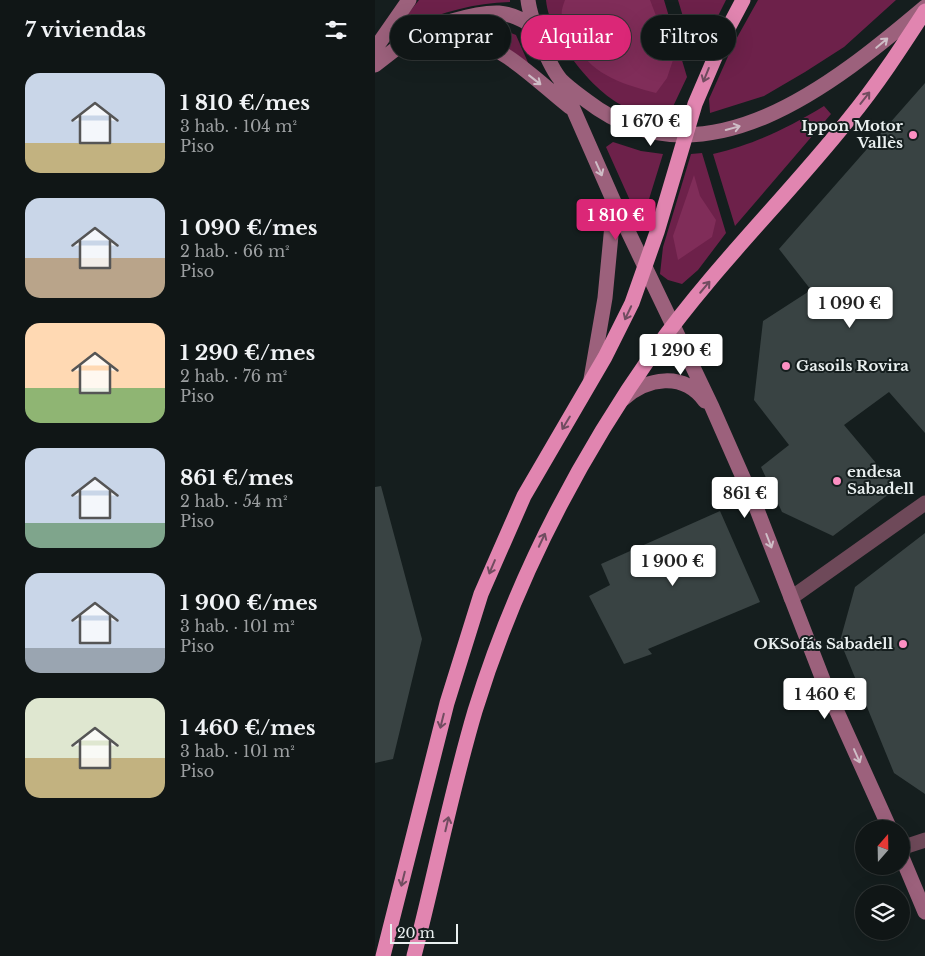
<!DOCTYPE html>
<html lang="es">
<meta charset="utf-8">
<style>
:root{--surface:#101616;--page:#191f1f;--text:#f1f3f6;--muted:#9c9fa1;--line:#303535;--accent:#db2777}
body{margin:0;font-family:"Libre Baskerville",serif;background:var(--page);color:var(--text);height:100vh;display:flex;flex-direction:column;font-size:19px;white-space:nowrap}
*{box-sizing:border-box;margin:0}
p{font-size:16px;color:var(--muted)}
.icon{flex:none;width:28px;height:28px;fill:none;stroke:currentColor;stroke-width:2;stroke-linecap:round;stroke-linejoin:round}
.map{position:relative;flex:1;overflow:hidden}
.sheet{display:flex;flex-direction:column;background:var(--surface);width:375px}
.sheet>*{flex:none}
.banner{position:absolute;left:15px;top:15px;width:460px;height:45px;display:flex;gap:10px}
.needle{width:32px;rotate:20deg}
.buttons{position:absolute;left:480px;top:820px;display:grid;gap:10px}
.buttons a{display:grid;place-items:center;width:55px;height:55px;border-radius:50%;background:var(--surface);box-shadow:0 5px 20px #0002,0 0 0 1px var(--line);font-size:25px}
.scale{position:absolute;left:15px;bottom:12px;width:68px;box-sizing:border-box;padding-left:5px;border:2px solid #eaf0f0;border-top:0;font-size:14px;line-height:18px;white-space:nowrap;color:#eaf0f0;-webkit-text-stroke:4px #151e1e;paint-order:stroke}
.price{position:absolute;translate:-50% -42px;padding:0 11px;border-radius:5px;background:#fff;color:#222;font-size:16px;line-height:32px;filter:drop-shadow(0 1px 2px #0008)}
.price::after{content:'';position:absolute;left:50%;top:30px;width:15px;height:11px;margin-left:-8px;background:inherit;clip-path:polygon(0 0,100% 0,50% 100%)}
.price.active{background:var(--accent);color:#fff}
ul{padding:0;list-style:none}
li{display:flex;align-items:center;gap:15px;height:125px;padding:0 25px}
li span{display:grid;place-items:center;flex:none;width:140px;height:100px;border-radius:15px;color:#555}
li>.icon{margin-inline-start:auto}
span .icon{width:60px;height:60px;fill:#fffc;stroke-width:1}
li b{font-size:21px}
h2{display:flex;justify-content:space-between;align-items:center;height:60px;padding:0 25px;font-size:21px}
.pill{padding:0 18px;border-radius:22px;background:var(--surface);box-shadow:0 5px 20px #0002,0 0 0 1px var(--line);font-size:18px;line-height:45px}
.pill.active{background:var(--accent);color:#fff}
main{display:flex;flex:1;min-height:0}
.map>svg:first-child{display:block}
.green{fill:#6d214a}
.forest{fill:#802d59}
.building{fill:#394343}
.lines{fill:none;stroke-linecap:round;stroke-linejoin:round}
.minor{stroke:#6e4959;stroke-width:15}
.tertiary{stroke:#6e4959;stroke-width:15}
.secondary{stroke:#9c617c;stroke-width:15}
.motorway{stroke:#e185b0;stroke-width:15}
.oneway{stroke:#cfbec7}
.oneway2{stroke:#714c60}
.poi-dot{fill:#fc8fc2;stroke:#151e1e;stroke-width:2}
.labels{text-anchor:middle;stroke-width:4;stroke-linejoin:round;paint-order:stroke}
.poi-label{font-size:15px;font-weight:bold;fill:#eaf0f0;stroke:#151e1e;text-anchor:end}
</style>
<main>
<section class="sheet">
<h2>7 viviendas<svg class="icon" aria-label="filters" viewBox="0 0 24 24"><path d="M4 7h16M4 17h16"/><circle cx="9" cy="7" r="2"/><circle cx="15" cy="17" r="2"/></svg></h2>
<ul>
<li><span style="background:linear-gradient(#c9d6e8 70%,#c2b280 0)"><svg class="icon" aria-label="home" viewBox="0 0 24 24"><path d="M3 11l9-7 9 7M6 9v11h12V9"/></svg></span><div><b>1 810 €/mes</b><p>3 hab. · 104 m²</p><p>Piso</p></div></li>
<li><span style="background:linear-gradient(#c9d6e8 60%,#b9a48a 0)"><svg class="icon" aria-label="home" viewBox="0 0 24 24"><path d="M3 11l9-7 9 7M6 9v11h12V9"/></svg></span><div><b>1 090 €/mes</b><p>2 hab. · 66 m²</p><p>Piso</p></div></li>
<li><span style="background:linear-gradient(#ffd9b3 65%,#8fb573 0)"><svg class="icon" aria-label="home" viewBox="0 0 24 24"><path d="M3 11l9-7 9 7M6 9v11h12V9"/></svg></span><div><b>1 290 €/mes</b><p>2 hab. · 76 m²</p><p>Piso</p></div></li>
<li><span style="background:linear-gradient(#c9d6e8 75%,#7fa58c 0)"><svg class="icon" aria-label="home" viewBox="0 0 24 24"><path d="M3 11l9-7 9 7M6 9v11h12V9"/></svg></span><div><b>861 €/mes</b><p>2 hab. · 54 m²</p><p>Piso</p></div></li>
<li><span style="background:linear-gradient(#c9d6e8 75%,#9aa5b1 0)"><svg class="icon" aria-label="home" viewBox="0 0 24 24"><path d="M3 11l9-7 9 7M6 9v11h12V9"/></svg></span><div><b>1 900 €/mes</b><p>3 hab. · 101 m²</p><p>Piso</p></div></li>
<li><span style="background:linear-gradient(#dfe7d0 60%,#c2b280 0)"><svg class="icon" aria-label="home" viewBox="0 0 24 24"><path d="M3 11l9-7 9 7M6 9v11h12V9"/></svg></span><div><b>1 460 €/mes</b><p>3 hab. · 101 m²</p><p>Piso</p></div></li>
</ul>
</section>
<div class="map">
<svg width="550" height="956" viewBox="0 0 550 956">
<rect width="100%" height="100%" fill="#151e1e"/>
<!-- green -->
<path class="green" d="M44 0H135V2C99 3 68 12 34 26L28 20Z
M171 0H289L312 77 294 115C282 113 268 113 256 109 221 98 174 37 171 0Z
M303 0H351L321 60Z
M383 0H521L469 47 430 72 389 96 335 113 334 99 359 43Z
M119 26 141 35 158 74 127 45 104 33Z
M449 106 456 114 360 226 338 154C382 143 411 129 449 106Z
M238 142 266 151 288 154 266 225 231 147Z
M327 153 351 233 323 270 307 284 293 280 285 274 288 247 316 154Z"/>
<!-- forest -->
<path class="forest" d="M190 0H275L298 60 292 78 281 93C251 85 219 76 203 48 200 43 201 35 198 30 190 16 182 21 190 0Z
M319 175 325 196 341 220 337 237 303 260 298 236Z"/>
<!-- building -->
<path class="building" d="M550 83V433L514 392 469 425 522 488 458 536 407 512 386 467 414 445 379 400 388 321 436 290 404 249Z
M6 486 47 639 18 759 0 763V487Z
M345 511 385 602 273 649 277 654 249 664 214 596 235 585 226 564Z
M550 533V794L519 773 465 641 480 587Z"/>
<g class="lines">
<!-- minor -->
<path class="minor" d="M526 848 550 840"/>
<!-- tertiary -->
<path class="tertiary" d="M416 598 550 503"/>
<!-- secondary -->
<path class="secondary" d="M153 0C155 18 174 67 186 80 194 88 204 95 212 101 329 191 460 83 550 7
M36 38C54 37 73 34 90 38 130 46 164 83 195 107
M0 49 34 0
M0 65C11 56 23 47 35 39 55 26 100 12 124 13 137 14 150 21 160 28
M185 79 239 202 337 407 381 507 450 685 515 829
M216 379 230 298 239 204
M248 399C272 378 308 371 330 401
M526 855 550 912"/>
<!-- motorway -->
<path class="motorway" d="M8 956 72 703 106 594 149 496 230 357 257 303 282 232 320 104 350 34 368 0
M39 956C60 875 76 792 100 711 140 581 202 461 280 350 338 268 412 197 474 119 502 85 526 48 550 11"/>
</g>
<!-- one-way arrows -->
<defs><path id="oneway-shaft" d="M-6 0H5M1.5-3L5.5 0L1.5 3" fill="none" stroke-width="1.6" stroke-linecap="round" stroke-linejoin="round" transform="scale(1.25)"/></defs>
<g class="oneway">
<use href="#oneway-shaft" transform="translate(507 43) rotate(-40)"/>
<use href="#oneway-shaft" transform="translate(160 80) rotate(38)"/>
<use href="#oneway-shaft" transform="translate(358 128) rotate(-15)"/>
<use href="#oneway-shaft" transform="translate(224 169) rotate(66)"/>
<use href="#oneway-shaft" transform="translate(394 541) rotate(69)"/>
<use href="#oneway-shaft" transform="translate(482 756) rotate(66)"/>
</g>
<g class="oneway2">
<use href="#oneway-shaft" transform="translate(331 75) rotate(112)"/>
<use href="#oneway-shaft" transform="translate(490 98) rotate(-52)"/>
<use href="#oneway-shaft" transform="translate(330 287) rotate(-50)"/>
<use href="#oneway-shaft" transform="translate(253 313) rotate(115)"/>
<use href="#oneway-shaft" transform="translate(191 423) rotate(121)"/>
<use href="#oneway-shaft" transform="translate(167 540) rotate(-65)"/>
<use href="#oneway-shaft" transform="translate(117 567) rotate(113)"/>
<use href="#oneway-shaft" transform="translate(67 721) rotate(104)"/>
<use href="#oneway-shaft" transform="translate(72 824) rotate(-77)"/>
<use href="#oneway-shaft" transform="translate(28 879) rotate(104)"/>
</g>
<!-- markers -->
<g class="poi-dot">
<circle cx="538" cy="135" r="5"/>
<circle cx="411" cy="366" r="5"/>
<circle cx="462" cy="481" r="5"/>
<circle cx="528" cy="644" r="5"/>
</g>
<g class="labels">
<!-- poi labels -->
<g class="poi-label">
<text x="528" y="131">Ippon Motor<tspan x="528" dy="17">Vallès</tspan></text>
<text x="421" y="371" text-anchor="start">Gasoils Rovira</text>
<text x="472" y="477" text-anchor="start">endesa<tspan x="472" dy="17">Sabadell</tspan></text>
<text x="518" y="649">OKSofás Sabadell</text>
</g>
</g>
</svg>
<div class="buttons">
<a><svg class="needle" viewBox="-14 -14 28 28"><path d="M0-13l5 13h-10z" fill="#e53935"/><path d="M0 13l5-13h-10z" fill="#9c9fa1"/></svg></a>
<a><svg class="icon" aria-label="layers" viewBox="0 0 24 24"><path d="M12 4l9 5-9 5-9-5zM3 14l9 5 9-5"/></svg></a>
</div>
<div class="scale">20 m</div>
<b class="price" style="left:276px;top:147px">1 670 €</b>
<b class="price active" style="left:241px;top:241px">1 810 €</b>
<b class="price" style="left:475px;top:329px">1 090 €</b>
<b class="price" style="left:306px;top:376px">1 290 €</b>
<b class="price" style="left:370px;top:519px">861 €</b>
<b class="price" style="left:298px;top:587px">1 900 €</b>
<b class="price" style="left:450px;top:720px">1 460 €</b>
<div class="banner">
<a class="pill">Comprar</a>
<a class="pill active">Alquilar</a>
<a class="pill">Filtros</a>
</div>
</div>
</main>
